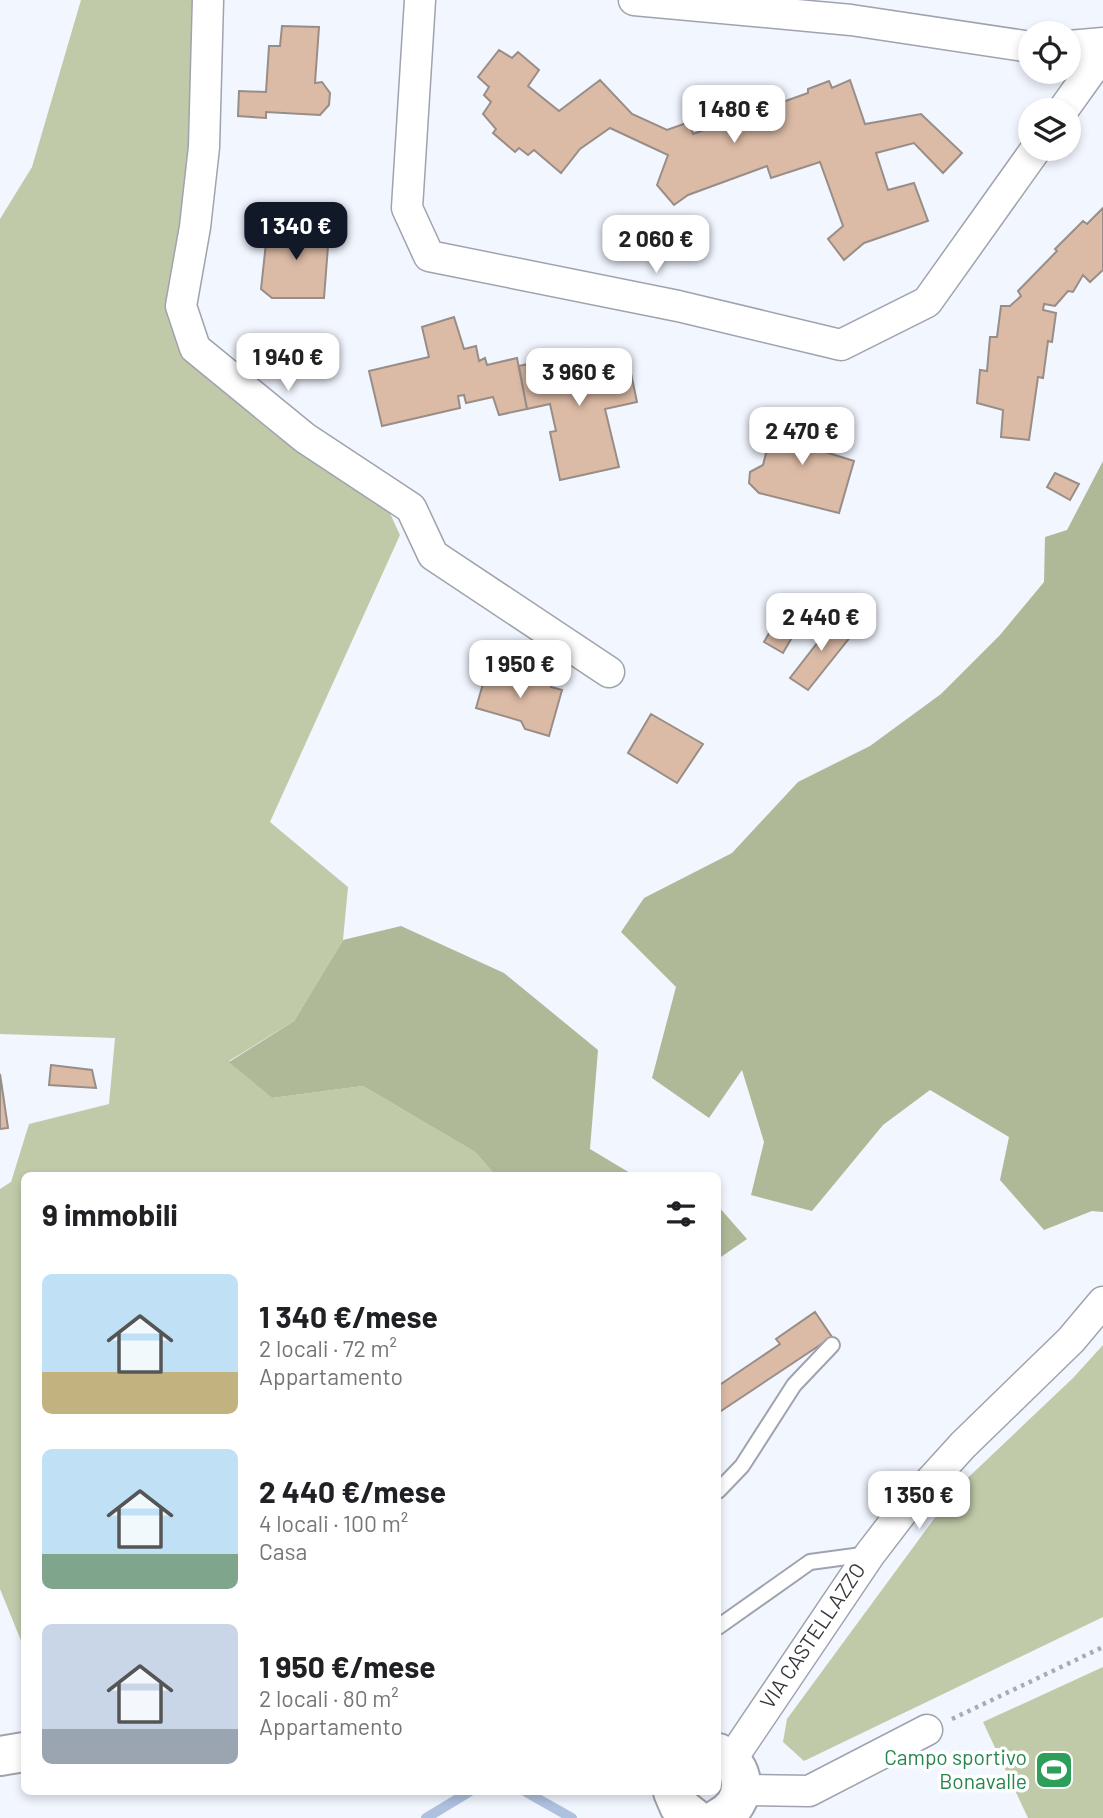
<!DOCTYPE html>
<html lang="it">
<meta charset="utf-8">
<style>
:root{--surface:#fff;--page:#f2f2f2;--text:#202124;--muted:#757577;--accent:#111827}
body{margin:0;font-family:Barlow,sans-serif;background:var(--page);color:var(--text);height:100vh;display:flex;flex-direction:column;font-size:26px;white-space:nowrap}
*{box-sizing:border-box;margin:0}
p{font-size:23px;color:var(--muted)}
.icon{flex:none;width:38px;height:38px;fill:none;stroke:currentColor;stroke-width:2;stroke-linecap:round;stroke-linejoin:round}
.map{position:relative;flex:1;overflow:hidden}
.side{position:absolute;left:21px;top:1172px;width:700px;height:623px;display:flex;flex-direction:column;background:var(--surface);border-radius:10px;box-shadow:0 4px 10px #0003}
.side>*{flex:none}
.buttons{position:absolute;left:1018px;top:21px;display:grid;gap:14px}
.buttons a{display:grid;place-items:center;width:63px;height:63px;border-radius:50%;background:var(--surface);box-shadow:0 4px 10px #0003;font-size:35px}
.price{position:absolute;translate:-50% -60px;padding:0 16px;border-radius:14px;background:#fff;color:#222;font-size:23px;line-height:46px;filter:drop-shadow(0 2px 4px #0008)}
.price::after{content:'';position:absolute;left:50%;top:42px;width:21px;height:16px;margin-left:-10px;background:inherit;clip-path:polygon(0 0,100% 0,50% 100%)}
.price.selected{background:var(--accent);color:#fff}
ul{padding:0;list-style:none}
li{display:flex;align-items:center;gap:21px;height:175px;padding:0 21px}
li span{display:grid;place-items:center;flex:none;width:196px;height:140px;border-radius:10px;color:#555}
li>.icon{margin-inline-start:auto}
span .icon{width:84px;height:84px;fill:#fffc;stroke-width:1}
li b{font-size:30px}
h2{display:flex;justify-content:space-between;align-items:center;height:84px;padding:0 21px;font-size:30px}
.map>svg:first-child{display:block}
.green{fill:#c0caa9}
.forest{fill:#afb998}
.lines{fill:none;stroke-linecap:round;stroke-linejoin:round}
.stream{stroke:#aec1df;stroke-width:10}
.building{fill:#dcbba6;stroke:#988d87;stroke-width:2}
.lane-casing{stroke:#9ea3ad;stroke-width:18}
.street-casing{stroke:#9ea3ad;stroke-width:33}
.secondary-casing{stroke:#9ea3ad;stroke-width:42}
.path{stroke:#a8abb2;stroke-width:4.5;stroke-dasharray:3.5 5;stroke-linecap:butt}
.lane{stroke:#fff;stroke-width:14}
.street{stroke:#fff;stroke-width:30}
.secondary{stroke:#fff;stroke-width:38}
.labels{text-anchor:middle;stroke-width:7;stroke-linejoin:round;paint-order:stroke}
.street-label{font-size:21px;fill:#36383c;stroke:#fff}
.leisure-label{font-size:21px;fill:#27864d;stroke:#fff;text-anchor:end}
</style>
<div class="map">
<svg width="1103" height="1818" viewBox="0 0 1103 1818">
<rect width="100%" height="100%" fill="#f2f6ff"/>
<!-- green -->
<path class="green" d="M81 0H201L193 155 170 291 172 327 192 362 266 426 388 509 400 535 270 822 348 887 343 940 294 1021 229 1061 272 1098 363 1086 475 1152 496 1176H24V1648L0 1589V1189L11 1182 29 1124 109 1104 115 1038 0 1034V219L32 167Z
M1103 1345V1617L804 1761 783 1742 787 1719 956 1489 1073 1378Z
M1103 1667V1818H1028L983 1722Z"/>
<!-- forest -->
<path class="forest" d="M1103 461V1212L1092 1211 1044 1230 1000 1180 1009 1137 930 1090 883 1125 812 1211 751 1195 764 1142 742 1070 709 1118 652 1078 676 987 621 932 644 898 732 853 798 782 870 746 941 694 1000 635 1044 582 1045 537 1067 530Z
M401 926 504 973 598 1050 590 1149 635 1176H496L475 1152 363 1086 272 1098 229 1062 294 1021 343 940Z
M718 1206 747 1239 718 1259Z"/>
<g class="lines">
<!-- stream -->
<path class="stream" d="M526 1792 572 1818
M426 1818 469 1792"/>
</g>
<!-- building -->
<path class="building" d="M282 26 319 27 315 83 322 82 330 93 329 105 320 115 266 112V118L238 116 239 91 266 92 269 46H280Z
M499 50 512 58 518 52 539 70 528 86 559 111 600 80 632 114 667 130 689 122 693 134 808 93V89L829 81 832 88 850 80 865 124 921 114 962 153 943 173 914 143 876 153 888 190 914 183 928 221 864 243 844 260 828 239 843 226 820 162 771 178 767 166 688 195 674 205 657 185 668 155 610 128 580 149 561 173 534 150 528 155 519 148 515 152 493 133 496 129 483 114 491 102 484 95 489 87 478 77Z
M1103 208V270L1090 282 1083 275 1073 292 1068 291 1055 306 1044 304 1043 310 1056 313 1052 342 1048 341 1043 378 1038 377 1029 440 1001 437 1003 410 977 403 980 370 987 371 990 337H997L1001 306H1010L1021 296 1018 291 1057 251 1055 249 1083 221 1087 224Z
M279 216 305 218V232L329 233 324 298H272L261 289 266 243 276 241Z
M454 317 464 349 476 346 479 361 485 358 487 365 517 358 527 409 499 415 493 397 466 403 464 395 458 396 460 408 382 426 369 371 429 357 422 327Z
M591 349 597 371 629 364 637 402 605 409 619 467 560 480 550 432 556 431 550 404 527 409 519 366Z
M776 414 824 427 819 450 854 461 839 513 759 493 749 483 750 472 763 465Z
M1055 473 1079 484 1070 500 1047 487Z
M823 616 851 636 808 690 790 678 821 638 812 632Z
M772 628 791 639 783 653 764 642Z
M488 666 530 681 532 676 552 682 551 687 562 690 549 736 525 729 521 721 476 708Z
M651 714 703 744 677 783 628 753Z
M51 1065 92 1070 96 1088 49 1085Z
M0 1074 8 1128 0 1129Z
M815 1312 832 1337 718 1413V1386L780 1344 776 1339Z"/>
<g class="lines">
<defs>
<path id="lane" d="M718 1491 742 1466 794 1385 832 1345
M718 1627 810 1562 869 1554"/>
<path id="street" d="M208 0 204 147 195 227 181 306 195 348 305 438 411 508 433 555 609 672
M420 0 407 208 429 256 678 306 841 345 927 302 1036 149
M634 0 851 20 1031 47
M1069 46 1103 43
M1063 110 1103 54
M731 1760 870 1554 903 1511 963 1445 1071 1340 1103 1302
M741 1790 809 1791 927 1730"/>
<path id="secondary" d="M718 1753C748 1765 749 1803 719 1818
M0 1756 24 1752
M673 1792 679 1806 694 1818"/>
</defs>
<!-- lane casing -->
<use href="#lane" class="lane-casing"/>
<!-- street casing -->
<use href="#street" class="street-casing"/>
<!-- secondary casing -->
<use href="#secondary" class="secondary-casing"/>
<!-- path -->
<path class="path" d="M952 1719 1103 1647"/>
<!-- lane -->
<use href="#lane" class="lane"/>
<!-- street -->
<use href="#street" class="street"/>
<!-- secondary -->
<use href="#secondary" class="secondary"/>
</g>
<!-- icons -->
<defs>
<symbol id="stadium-square" viewBox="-11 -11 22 22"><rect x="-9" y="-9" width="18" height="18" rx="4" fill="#2e9e5b" stroke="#fff"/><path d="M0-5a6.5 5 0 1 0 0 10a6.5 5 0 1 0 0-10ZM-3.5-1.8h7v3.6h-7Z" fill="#fff"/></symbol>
</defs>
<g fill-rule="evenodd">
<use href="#stadium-square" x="1032" y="1748" width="44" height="44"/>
</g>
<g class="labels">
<!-- street labels -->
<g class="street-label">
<text transform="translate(813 1636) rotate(-56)" y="7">VIA CASTELLAZZO</text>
</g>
<!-- leisure labels -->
<g class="leisure-label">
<text x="1027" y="1765">Campo sportivo<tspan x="1027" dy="24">Bonavalle</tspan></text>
</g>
</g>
</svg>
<div class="buttons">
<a><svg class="icon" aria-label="locate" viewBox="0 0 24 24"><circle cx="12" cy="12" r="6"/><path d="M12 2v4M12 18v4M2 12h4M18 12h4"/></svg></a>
<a><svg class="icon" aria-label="layers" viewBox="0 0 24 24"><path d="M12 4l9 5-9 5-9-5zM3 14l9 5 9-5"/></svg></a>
</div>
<b class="price" style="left:734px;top:145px">1 480 €</b>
<b class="price selected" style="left:296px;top:262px">1 340 €</b>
<b class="price" style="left:656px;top:275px">2 060 €</b>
<b class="price" style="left:288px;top:393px">1 940 €</b>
<b class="price" style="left:579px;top:408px">3 960 €</b>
<b class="price" style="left:802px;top:467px">2 470 €</b>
<b class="price" style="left:821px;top:653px">2 440 €</b>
<b class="price" style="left:520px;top:700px">1 950 €</b>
<b class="price" style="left:919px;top:1531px">1 350 €</b>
<section class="side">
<h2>9 immobili<svg class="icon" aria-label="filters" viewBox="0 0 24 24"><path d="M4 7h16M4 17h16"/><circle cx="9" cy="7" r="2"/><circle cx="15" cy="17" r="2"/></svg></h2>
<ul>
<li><span style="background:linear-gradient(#bfe0f5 70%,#c2b280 0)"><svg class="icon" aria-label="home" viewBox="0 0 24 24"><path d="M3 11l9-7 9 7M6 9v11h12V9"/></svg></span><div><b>1 340 €/mese</b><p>2 locali · 72 m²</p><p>Appartamento</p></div></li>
<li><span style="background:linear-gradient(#bfe0f5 75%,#7fa58c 0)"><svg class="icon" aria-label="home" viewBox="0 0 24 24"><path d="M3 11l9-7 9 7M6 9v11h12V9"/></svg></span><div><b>2 440 €/mese</b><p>4 locali · 100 m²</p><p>Casa</p></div></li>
<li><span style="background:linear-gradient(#c9d6e8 75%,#9aa5b1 0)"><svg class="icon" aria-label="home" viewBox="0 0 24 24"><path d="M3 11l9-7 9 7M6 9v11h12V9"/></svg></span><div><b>1 950 €/mese</b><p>2 locali · 80 m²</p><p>Appartamento</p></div></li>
</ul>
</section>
</div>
